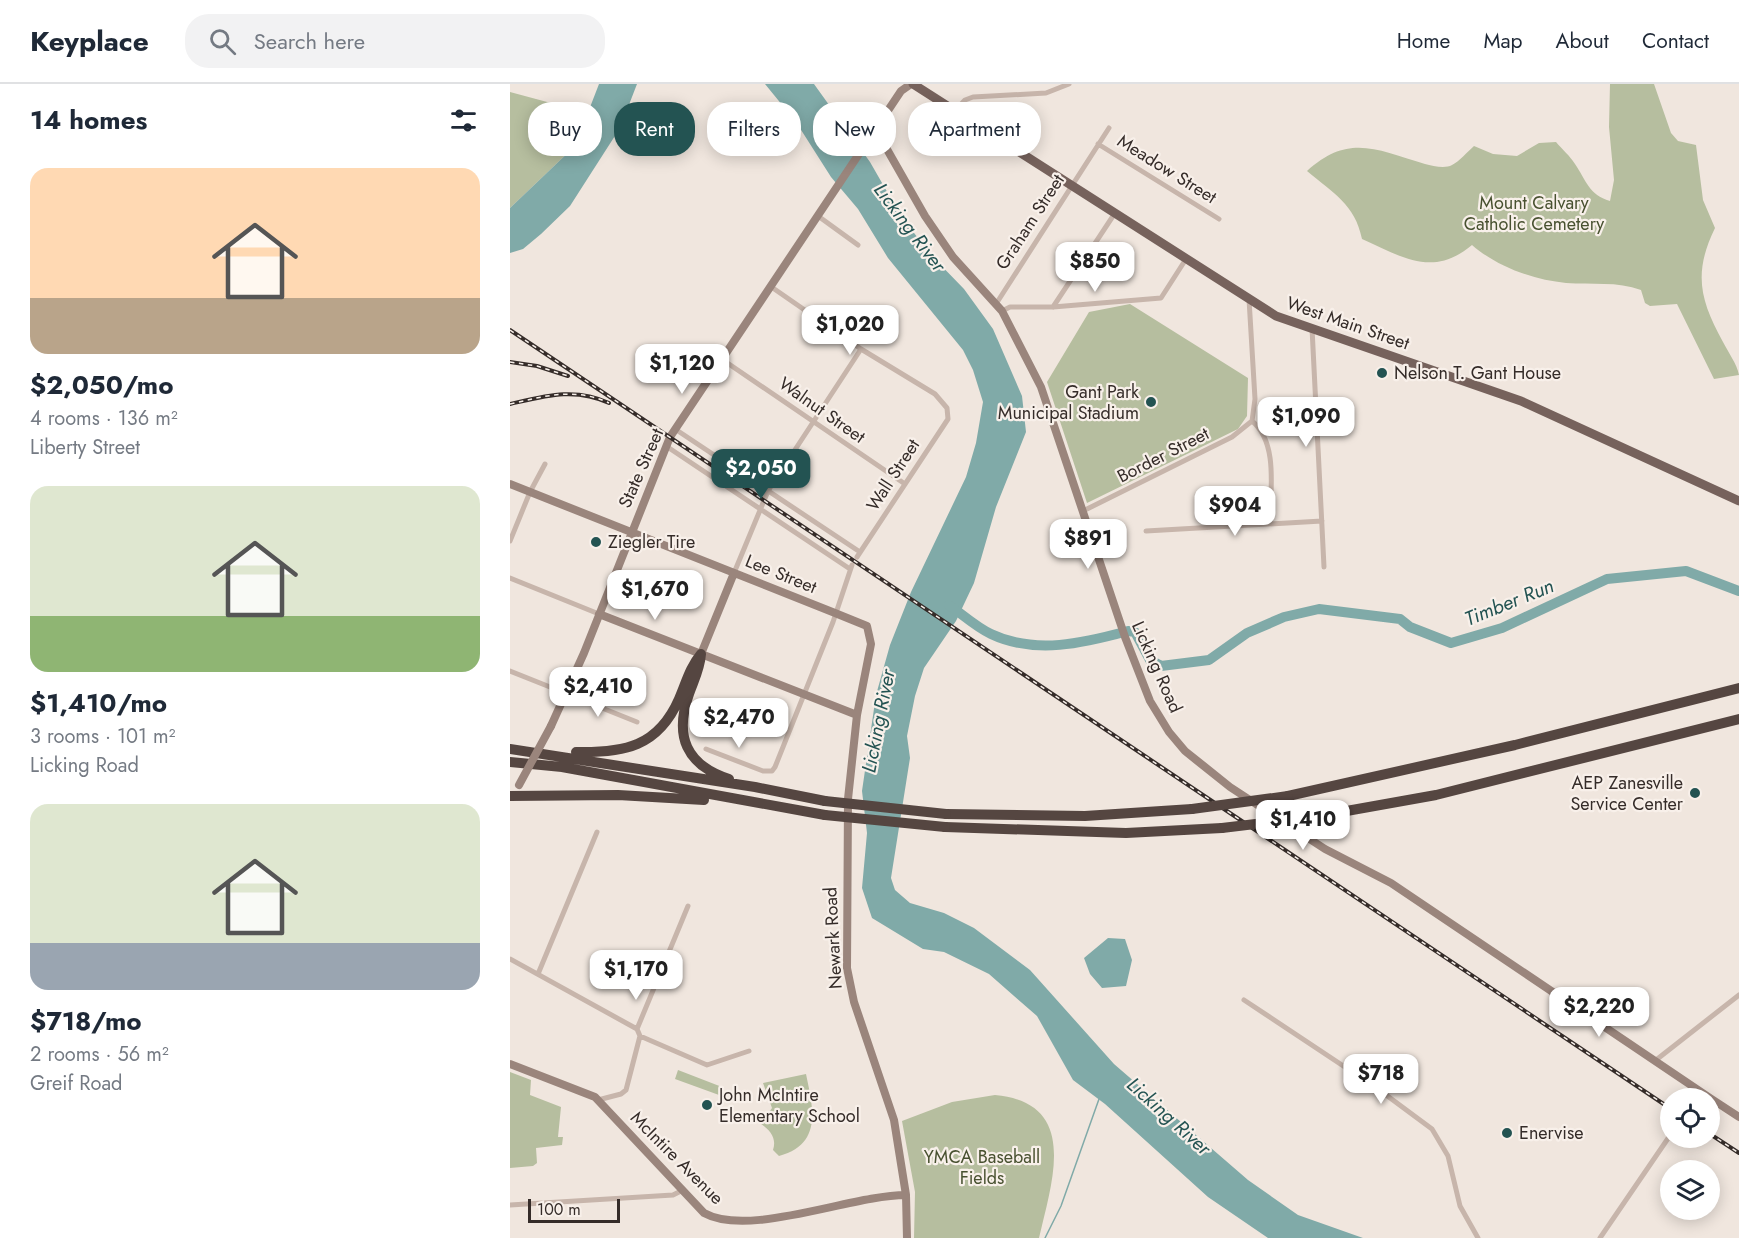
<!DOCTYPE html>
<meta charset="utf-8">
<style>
:root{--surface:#fff;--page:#f2f2f3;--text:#1f2937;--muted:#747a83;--line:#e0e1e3;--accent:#235352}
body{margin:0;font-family:Jost,sans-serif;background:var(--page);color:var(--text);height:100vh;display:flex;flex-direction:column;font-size:22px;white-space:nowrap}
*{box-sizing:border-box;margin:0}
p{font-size:20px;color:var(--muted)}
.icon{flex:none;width:33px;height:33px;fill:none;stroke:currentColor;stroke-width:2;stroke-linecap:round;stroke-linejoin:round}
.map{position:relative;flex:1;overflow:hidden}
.panel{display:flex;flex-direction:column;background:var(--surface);width:510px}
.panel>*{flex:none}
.guide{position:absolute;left:18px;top:18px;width:570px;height:54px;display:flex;gap:12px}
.controls{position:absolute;left:1150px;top:1004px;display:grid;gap:12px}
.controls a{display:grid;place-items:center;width:60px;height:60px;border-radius:50%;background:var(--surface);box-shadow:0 3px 15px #0003;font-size:30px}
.scale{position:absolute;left:18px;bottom:15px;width:92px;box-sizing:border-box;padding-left:6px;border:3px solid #352c29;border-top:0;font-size:16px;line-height:21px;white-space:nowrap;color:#352c29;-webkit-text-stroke:4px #f8f0ea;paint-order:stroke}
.price{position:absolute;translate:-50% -51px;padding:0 14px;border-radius:12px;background:#fff;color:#222;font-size:20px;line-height:39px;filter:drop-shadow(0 2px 3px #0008)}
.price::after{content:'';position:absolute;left:50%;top:36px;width:18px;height:14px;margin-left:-9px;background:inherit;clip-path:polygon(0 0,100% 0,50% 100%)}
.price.on{background:var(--accent);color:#fff}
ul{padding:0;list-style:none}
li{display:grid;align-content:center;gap:12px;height:318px;padding:0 30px}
li span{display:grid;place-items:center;height:186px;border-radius:18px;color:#555}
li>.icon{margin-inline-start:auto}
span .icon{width:108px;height:108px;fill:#fffc;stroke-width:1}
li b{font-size:26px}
h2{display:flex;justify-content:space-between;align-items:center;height:72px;padding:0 30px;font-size:26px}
.chip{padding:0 21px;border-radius:24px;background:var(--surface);box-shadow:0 3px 15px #0003;font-size:21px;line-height:54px}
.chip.on{background:var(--accent);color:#fff}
header{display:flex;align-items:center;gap:36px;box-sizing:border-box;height:84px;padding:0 30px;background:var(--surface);border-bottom:2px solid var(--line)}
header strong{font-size:28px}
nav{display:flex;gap:33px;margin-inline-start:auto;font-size:21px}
.search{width:420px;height:54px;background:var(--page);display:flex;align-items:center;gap:15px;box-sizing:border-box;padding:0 21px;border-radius:24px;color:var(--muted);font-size:22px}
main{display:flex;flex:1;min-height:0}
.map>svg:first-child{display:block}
.green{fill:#b6be9f}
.water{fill:#80aaa8}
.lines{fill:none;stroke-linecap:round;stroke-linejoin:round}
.stream{stroke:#80aaa8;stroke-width:1.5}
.river{stroke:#80aaa8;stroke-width:10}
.street{stroke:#c7b5ab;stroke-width:5}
.secondary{stroke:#9a857c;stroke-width:8}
.primary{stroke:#76625c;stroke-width:9}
.highway{stroke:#554641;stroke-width:10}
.rail-casing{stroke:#352c29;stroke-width:4}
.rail{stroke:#f8f0ea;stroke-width:1.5;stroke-dasharray:4.5;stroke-linecap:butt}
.secondary-bridge{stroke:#9a857c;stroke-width:8}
.highway-bridge{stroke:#554641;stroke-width:10}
.poi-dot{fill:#235352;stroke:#f8f0ea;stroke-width:2}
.labels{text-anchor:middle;stroke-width:4.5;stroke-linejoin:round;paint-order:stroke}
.street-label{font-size:18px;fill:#352c29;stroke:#f8f0ea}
.park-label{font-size:18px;fill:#485130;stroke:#f8f0ea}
.poi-label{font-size:18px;fill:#352c29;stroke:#f8f0ea;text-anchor:start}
.water-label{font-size:20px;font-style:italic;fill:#235352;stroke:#f8f0ea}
</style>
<header>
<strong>Keyplace</strong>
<div class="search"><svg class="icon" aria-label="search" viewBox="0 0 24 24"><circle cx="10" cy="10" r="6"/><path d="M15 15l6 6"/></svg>Search here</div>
<nav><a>Home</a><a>Map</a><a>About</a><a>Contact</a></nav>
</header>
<main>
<section class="panel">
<h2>14 homes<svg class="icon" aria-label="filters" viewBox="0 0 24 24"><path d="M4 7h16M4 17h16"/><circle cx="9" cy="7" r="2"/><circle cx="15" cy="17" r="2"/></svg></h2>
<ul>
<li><span style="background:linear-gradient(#ffd9b3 70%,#b9a48a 0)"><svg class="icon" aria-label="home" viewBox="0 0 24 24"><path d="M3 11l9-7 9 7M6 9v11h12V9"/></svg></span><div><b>$2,050/mo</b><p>4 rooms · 136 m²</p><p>Liberty Street</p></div></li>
<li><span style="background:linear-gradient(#dfe7d0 70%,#8fb573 0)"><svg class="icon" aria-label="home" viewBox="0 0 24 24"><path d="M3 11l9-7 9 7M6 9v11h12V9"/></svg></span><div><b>$1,410/mo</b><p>3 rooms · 101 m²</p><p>Licking Road</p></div></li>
<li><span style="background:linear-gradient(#dfe7d0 75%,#9aa5b1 0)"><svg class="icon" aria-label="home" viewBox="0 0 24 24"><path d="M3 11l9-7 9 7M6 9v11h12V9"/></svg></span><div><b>$718/mo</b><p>2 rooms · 56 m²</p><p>Greif Road</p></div></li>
</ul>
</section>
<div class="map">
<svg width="1229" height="1154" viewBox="0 0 1229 1154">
<rect width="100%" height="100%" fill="#f0e6de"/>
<!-- green -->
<path class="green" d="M1100 0H1144L1161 49 1168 57 1186 61 1193 116 1205 144C1183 189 1190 216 1213 258 1218 268 1227 280 1229 291L1204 295 1167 220 1140 222 1135 219 1131 206C1107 197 1082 201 1056 199 1023 196 986 182 962 161 923 194 892 173 852 155 845 120 823 109 797 87 839 49 867 66 915 80 923 82 935 85 942 81 950 77 957 68 964 62L983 70 1007 72 1029 59 1046 58C1052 65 1060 72 1065 80 1076 96 1079 111 1100 117L1104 96 1099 43Z
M0 8 78 29 65 62 0 124Z
M620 220 738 294 737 332 728 345 577 419 537 298 579 228Z
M168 986 212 1003 209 1011 165 995Z
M0 988 21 996 20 1011 51 1023 48 1053H53L52 1061 26 1064 27 1079 23 1082 0 1084Z
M296 990C303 1024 313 1060 269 1072L263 1066C267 1054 260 1046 251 1040L262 1024 253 999Z
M485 1011C570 1019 542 1097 529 1154H404L405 1108 392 1037 442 1018Z"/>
<!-- water -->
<path class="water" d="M89 0H127L110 44 60 122 31 150 13 165 0 169V124L65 62Z
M255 0H304L360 78 391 132 421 171 454 205 483 245 512 312 516 348 486 423 464 499 446 537 414 584 405 612 397 652 400 674 381 794 385 806 400 819 434 829 464 844 520 886 604 980 738 1096 788 1131 853 1154H758L698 1113 595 1020 563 996 527 932 479 890 434 868 413 865 362 834 352 804 357 749 352 707 366 611 380 561 401 508 456 393 466 359 473 318 463 286 453 266 378 174 348 125 321 93 286 38Z
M598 854 615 855 622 876 616 902 592 904 580 890 574 874Z"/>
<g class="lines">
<!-- stream -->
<path class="stream" d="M535 1154 551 1122 589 1015"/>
<!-- river -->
<path class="river" d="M439 521C452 530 466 543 481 550 525 571 574 559 618 547L625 548 640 576 651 582 699 576 737 549 774 533 809 525 890 535 900 543 941 559 992 544 1097 495 1176 487 1229 507"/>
<!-- street -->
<path class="street" d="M445 27 455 16 463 13 536 9 559 0
M588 60 709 135
M308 132 348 161
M260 202 351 265 425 310 437 324 438 335 347 473
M739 215 745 315 742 337C769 359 760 408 760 440
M486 220 599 44
M543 223 605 129
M492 227 500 223H543L651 214 676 175
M802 244 814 483
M213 276 395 400
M165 345 350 468
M156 362 340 485
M573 427 722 353 742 337
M636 447 812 437
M0 457 20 408 35 380
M224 489 258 407 351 265
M0 494 89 530
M0 587 40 603
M57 610 127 638
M196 665 253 687H262L265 683 323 538 342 481
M0 875 127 945
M28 890 87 748
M734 916 868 1005 922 1045 938 1072 950 1122 968 1154
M130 952 197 981 239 967
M1146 976 1229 911
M88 1016 111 1010 116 1006 130 952 127 945 178 822
M0 1121 163 1111 173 1106
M1090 1154 1161 1050"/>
<!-- secondary -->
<path class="secondary" d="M366 46 415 132 443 173 492 227 531 303 615 553 640 617 659 648 675 667 720 703 815 765 881 799 1200 1014
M0 400 325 529 357 542 361 560 347 631 338 715 337 884 344 918 384 1036 396 1111 397 1154
M89 530 347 631
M191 570 224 489
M41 642 74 569 160 353 391 7 401 0
M0 980 85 1013 194 1129C239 1154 341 1111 396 1111
M1200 1014 1229 1033"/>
<!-- primary -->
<path class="primary" d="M403 0 766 232 1011 317 1229 417"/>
<!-- highway -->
<path class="highway" d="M191 570C190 585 184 596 179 610 164 652 176 681 219 695
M0 665 245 703 315 717
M66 668C114 669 148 663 169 615 176 599 180 583 191 570
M0 678 52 683 315 731
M0 712 108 711 194 716
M778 712 1005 661 1229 604
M436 730 575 732 682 725
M803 733 926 711 1229 635
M435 743 616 749 712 744"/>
<defs>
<path id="rail" d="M0 246 1161 1025
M0 278 27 282 58 292
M0 320C35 312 65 303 99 319
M1200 1050 1229 1069"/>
</defs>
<!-- rail casing -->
<use href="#rail" class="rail-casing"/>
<!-- rail -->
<use href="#rail" class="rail"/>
<!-- secondary-bridge -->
<path class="secondary-bridge" d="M9 701 41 642"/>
<!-- highway-bridge -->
<path class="highway-bridge" d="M315 717 436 730
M682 725 778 712
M315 731 435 743
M712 744 803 733"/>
</g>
<!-- markers -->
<g class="poi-dot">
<circle cx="872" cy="289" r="6"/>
<circle cx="641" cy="318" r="6"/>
<circle cx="86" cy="458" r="6"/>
<circle cx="1185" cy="709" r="6"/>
<circle cx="197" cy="1021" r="6"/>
<circle cx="997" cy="1049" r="6"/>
</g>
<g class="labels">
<!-- street labels -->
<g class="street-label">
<text transform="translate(657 85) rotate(32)" y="6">Meadow Street</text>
<text transform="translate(520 138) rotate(-57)" y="6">Graham Street</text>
<text transform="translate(838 239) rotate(19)" y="6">West Main Street</text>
<text transform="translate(312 326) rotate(35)" y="6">Walnut Street</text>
<text transform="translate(653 371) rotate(-27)" y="6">Border Street</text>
<text transform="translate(131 384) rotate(-66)" y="6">State Street</text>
<text transform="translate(383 391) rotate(-57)" y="6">Wall Street</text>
<text transform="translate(271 490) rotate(22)" y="6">Lee Street</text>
<text transform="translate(647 583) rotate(66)" y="6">Licking Road</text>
<text transform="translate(323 854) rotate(-93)" y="6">Newark Road</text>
<text transform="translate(167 1074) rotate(45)" y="6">McIntire Avenue</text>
</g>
<!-- park labels -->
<g class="park-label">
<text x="1024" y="125">Mount Calvary<tspan x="1024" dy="21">Catholic Cemetery</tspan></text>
<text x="472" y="1079">YMCA Baseball<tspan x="472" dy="21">Fields</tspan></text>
</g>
<!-- poi labels -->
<g class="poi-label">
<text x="884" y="295">Nelson T. Gant House</text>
<text x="629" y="314" text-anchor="end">Gant Park<tspan x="629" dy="21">Municipal Stadium</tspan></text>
<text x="98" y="464">Ziegler Tire</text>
<text x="1173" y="705" text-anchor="end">AEP Zanesville<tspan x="1173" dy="21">Service Center</tspan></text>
<text x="209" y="1017">John McIntire<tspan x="209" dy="21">Elementary School</tspan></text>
<text x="1009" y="1055">Enervise</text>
</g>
<!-- water labels -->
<g class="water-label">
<text transform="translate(400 143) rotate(53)" y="7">Licking River</text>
<text transform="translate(999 518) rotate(-22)" y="7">Timber Run</text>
<text transform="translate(368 637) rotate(-79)" y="7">Licking River</text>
<text transform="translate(659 1032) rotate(42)" y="7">Licking River</text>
</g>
</g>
</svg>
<div class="controls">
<a><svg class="icon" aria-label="locate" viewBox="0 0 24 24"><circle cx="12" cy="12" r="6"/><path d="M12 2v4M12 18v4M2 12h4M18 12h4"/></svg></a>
<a><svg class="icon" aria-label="layers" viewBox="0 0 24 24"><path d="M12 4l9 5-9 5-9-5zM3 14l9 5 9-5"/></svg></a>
</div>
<div class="scale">100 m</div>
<b class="price" style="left:585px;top:209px">$850</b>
<b class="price" style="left:340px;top:272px">$1,020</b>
<b class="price" style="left:172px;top:311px">$1,120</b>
<b class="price" style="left:796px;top:364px">$1,090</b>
<b class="price on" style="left:251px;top:416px">$2,050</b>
<b class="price" style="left:725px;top:453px">$904</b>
<b class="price" style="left:578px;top:486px">$891</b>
<b class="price" style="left:145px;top:537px">$1,670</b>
<b class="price" style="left:88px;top:634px">$2,410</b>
<b class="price" style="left:229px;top:665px">$2,470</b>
<b class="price" style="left:793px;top:767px">$1,410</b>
<b class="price" style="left:126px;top:917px">$1,170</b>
<b class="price" style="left:1089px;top:954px">$2,220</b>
<b class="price" style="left:871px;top:1021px">$718</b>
<div class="guide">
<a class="chip">Buy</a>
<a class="chip on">Rent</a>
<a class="chip">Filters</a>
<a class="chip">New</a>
<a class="chip">Apartment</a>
</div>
</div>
</main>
